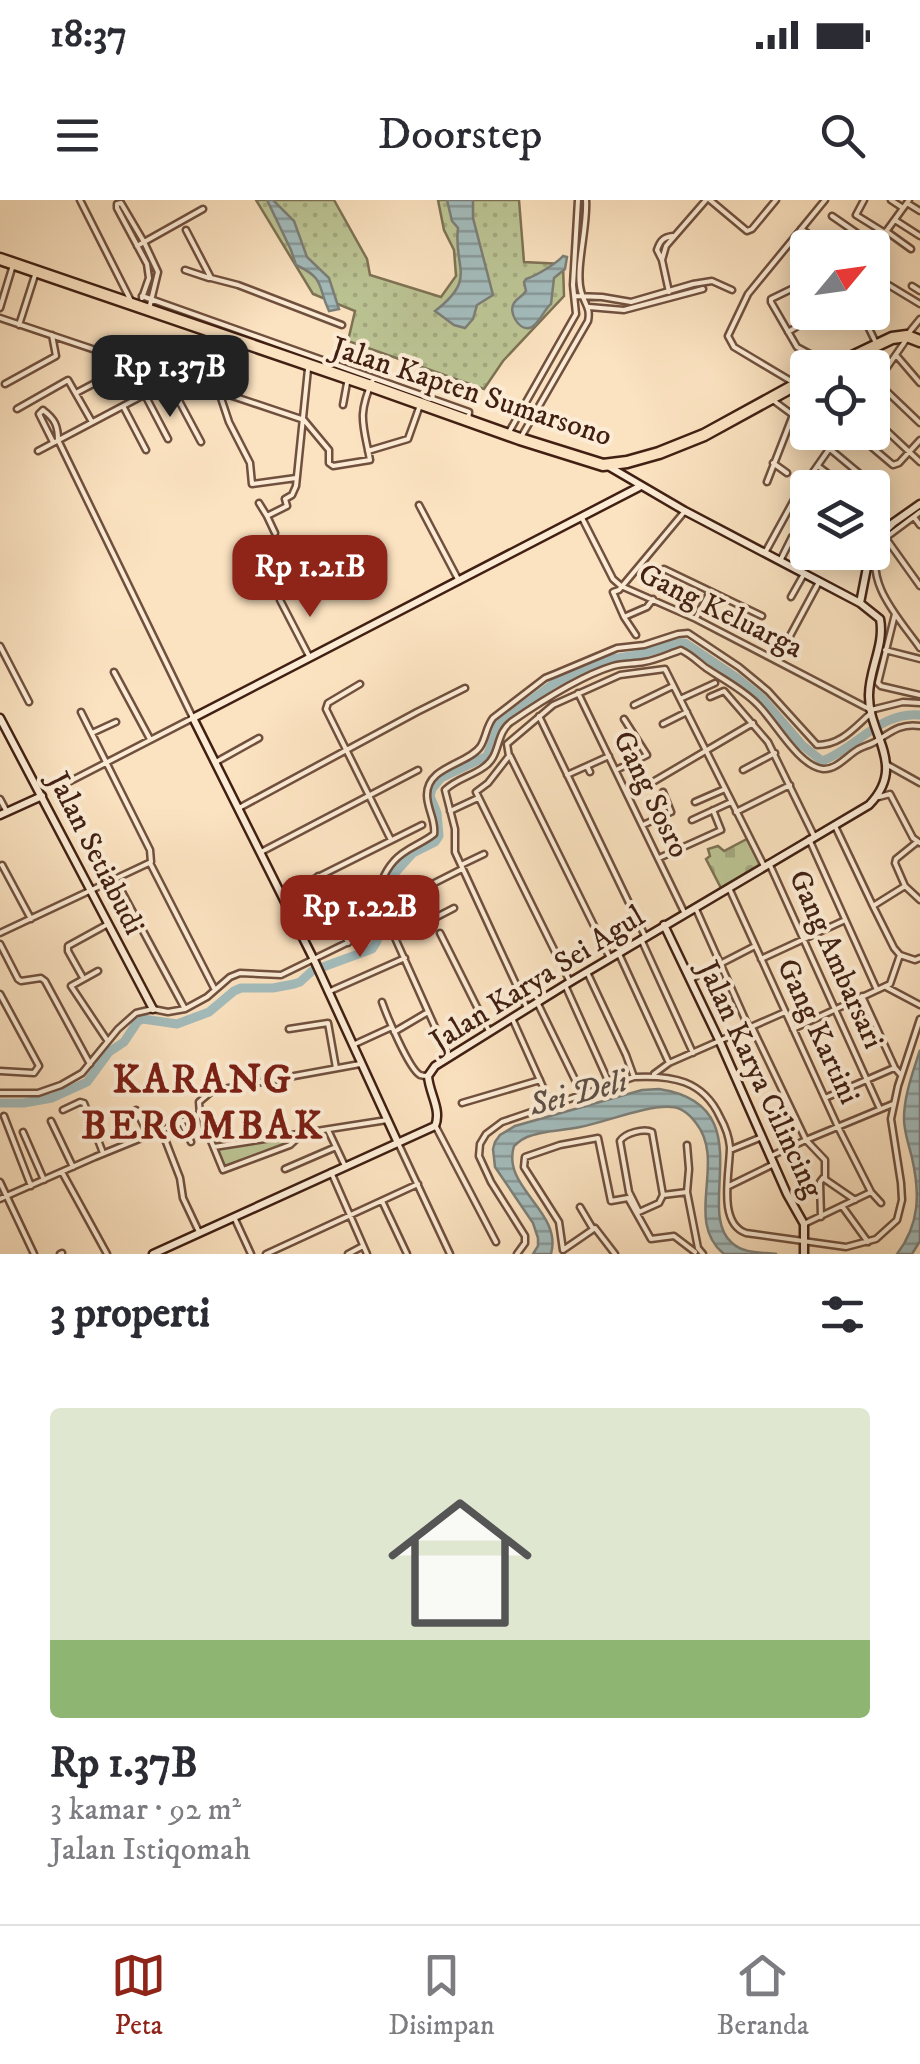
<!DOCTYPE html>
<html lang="id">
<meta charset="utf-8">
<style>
:root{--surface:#fff;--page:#f7f7f7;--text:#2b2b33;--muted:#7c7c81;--line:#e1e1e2;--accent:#8f2418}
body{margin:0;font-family:"IM FELL DW Pica",serif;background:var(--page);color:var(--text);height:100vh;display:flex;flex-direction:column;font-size:38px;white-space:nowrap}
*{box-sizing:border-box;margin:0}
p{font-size:32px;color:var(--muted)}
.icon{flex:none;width:55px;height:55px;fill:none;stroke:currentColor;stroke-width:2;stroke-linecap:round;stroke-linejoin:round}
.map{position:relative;height:1054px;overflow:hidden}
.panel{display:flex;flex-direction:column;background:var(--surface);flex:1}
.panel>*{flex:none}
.needle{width:65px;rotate:61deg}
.controls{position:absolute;left:790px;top:30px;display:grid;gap:20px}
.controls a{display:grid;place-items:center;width:100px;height:100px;border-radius:10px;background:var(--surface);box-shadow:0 5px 25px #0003;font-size:50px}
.price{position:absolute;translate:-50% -85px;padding:0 22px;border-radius:20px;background:var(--accent);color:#fff;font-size:32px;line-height:65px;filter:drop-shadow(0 2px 5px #0008)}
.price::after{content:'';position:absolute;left:50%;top:60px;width:30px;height:22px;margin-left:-15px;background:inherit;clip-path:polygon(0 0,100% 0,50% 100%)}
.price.selected{background:#222;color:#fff}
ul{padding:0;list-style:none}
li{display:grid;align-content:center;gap:20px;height:530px;padding:0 50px}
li+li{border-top:2px solid var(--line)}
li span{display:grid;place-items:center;height:310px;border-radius:10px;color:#555}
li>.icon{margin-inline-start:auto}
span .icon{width:180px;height:180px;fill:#fffc;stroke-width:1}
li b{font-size:42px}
h2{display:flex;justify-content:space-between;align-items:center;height:120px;padding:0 50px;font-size:42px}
.status{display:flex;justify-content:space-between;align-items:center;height:70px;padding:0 50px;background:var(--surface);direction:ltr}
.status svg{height:28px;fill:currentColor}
header{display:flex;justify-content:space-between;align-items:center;height:130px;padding:0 50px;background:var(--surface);font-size:45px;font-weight:600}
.dock{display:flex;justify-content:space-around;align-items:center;height:140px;border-top:2px solid var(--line);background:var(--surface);font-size:28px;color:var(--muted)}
.dock a{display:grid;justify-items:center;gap:5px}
.dock .selected{color:var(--accent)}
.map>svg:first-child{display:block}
.grass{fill:url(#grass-dots);stroke:#7e7254;stroke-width:2.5}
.cemetery{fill:url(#cemetery-stones);stroke:#7e7254;stroke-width:2.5}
.park{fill:#bcc494;stroke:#7e7254;stroke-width:2.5}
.water{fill:url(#water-rules);stroke:#7c7e78;stroke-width:2.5}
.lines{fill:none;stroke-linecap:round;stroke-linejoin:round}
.river{stroke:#a3bcbc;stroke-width:9}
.street-casing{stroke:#70503e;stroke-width:9}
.secondary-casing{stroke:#412013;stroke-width:11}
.highway-casing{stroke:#412013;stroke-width:15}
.street{stroke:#fcecd6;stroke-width:4}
.secondary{stroke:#fcecd6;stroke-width:6}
.highway{stroke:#fbe2c0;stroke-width:10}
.labels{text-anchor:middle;stroke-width:8;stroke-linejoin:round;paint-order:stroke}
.street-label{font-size:30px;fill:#412013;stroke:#fcecd6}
.water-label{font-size:32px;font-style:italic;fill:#5e4f46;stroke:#fcecd6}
.district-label{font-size:40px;font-weight:bold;letter-spacing:2.5px;fill:#7a1f14;stroke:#fcecd6}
</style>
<div class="status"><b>18:37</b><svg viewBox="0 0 49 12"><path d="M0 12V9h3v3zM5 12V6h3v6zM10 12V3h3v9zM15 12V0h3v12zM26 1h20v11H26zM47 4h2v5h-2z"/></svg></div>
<header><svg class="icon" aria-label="menu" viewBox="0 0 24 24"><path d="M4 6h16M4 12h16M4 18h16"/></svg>Doorstep<svg class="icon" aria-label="search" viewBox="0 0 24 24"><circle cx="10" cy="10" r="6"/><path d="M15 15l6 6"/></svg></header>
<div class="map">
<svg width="920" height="1054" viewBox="0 0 920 1054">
<defs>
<pattern id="grass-dots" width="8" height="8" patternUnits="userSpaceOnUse" patternTransform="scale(2.5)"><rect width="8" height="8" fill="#bcc494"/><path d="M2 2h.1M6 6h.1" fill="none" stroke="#a3a87f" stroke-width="1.8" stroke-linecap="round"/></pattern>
<pattern id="cemetery-stones" width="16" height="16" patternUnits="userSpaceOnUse" patternTransform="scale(2.5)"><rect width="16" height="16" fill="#bcc494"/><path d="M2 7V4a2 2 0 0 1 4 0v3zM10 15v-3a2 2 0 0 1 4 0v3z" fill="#a3a87f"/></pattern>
<pattern id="water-rules" width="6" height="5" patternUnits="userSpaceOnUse" patternTransform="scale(2.5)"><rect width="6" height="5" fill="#a3bcbc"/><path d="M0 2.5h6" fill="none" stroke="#869898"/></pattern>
</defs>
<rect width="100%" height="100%" fill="#fbe2c0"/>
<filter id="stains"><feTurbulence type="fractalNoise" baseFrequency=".002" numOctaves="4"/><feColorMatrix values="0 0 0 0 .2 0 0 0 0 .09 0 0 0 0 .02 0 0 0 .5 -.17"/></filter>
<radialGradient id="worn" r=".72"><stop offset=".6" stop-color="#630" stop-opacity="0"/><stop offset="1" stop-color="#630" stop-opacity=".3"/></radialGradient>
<!-- grass -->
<path class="grass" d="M256 0H334L367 59 370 75 441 97 456 76 454 50 444 30 438 0H519L524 62 563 64 564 96 503 161 484 189 348 141 355 111 313 94Z"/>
<!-- cemetery -->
<path class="cemetery" d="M747 639 762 665 722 690 706 659 710 656 708 649 718 646 724 651Z"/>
<!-- park -->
<path class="park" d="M302 933 290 945 223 970 213 948Z"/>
<!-- water -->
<path class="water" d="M267 0H273L294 21 307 57 329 78 339 109 329 111C317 86 326 79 296 65L291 50Z
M447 0H473V18L493 95 477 105 473 119 465 128 454 125 435 111C478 78 453 68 458 28L452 21Z
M563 56 567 57 565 69 554 78 551 104C544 109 538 127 529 128 518 130 508 111 514 103 517 98 523 96 526 91L524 82 526 79C536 76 557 63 563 56Z
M920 850V1041L912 1054H897C920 1024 920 993 912 958 909 945 904 932 904 919 904 895 913 872 920 850Z
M659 889C764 905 693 1010 732 1043 744 1054 762 1052 777 1054H724C683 1021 727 962 696 923 690 915 682 907 671 907 647 905 606 922 580 927 563 931 543 930 527 937 520 940 520 941 514 946 501 988 563 1011 551 1054H533L538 1046V1038L533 1023 495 967 493 949 495 942 500 935 515 926 642 890Z"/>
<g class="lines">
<!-- river -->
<path class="river" d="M0 903H24L52 898 87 882 109 852 124 842 138 821 143 819 177 824 209 812 234 791 241 788H273L294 784 300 782 312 771 372 749 377 741 381 701 394 674 413 653 435 642 439 636 437 613 430 596 432 589 441 578 487 556 499 524 553 484 613 459 642 454 677 443H685L737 478 761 497 802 545 822 561C856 549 880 511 920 515"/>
<defs>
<path id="street" d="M80 0 130 99
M710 0 747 31 752 29 776 0
M864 0 856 15 885 33
M891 0 903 8
M907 3 920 11
M832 16 877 47
M895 20 920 36
M801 29 830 48
M186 30 211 78 238 85 342 125
M886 31 911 49
M137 46 203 9
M872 56 885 33 909 0
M662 60 657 50C660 41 663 37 673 36
M185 70 209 78
M872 75 920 104
M808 81 771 99V102L797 147 823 161 830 167
M912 86 920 91
M669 92 662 60 666 46 706 0
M142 96 469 212 468 221
M575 96 602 97 631 102 693 84 712 81 732 90
M142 98 149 78 147 64 117 8V4L121 3 144 42 158 72 149 109
M589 107 624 110 703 89
M0 108 13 65
M861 112 876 143
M0 118 304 220 329 250V263L333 266 370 260C363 223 357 216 373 179
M19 125 36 72
M788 132 818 114
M907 135 920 119
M896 155 920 183
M169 182 201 242
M877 182 920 223
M5 184 56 156 52 135
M796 184 734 147 728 136 748 94 825 0
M872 189 906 140
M219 192 229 222 250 263 252 284 296 278
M76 193 133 163
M145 195 168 239
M343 205 347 183
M123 206 146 250
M17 209 68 180 92 222
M43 210C55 219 58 226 58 240L193 518 57 588
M43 210 39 214 53 242
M872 217 920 262
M509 232 576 114 573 85 578 0
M854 232 893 265 899 263 920 240
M520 239 588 121C591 107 584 104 581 91 575 69 588 26 586 0
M830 249 866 279
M38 251 176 178
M368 251 408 239 419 208
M773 263 787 273
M818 266 839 282
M767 282 793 215 774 201
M259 303 267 316
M419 305 459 381
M920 312 880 342C862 381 899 418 920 448
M914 317 920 325
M582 318 613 379 621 386 696 419 871 510 903 502 920 503
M275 333 267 316 287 306 285 299 292 295 296 286 308 169
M885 337 920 386
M766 351 795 298 841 232
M780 361 792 337
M664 369 762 416
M791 397 804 374
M653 399 647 407 624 417 613 392 619 390 685 311
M280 400 309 456
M895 414 878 483 881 486 920 495
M624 417 636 435
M696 418 710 392
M0 446 29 502
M885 450 920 459
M777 460 819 382
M114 472 150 539
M360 484 328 503 326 509 391 640
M578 493 685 714
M710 497 724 491 768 542 814 636
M680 499 715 483
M634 505 673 486
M539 516 645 736
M663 524 687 512
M92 533 116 522
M510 556 610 758
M216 562 259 538
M886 564 920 583
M587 566 609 556
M616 570 647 555 624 519
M743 570 775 553
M567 575 587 566 590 572
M629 596 753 523
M879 597 890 594 913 638 920 643
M0 599 7 612
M695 602 725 589
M239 608 417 512 465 488
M450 611 478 598
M736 612 790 585
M692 620 731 602
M643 625 671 612 663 592
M835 626 873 706 894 748 900 755
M809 639 877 790
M917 642 896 659 895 663 905 686 920 700
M261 652 418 570
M659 658 721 630 713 610
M150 663 214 788
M769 663 880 909
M2 665 31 719
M461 665 484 654
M318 676 348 743
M115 679 185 809
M729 688 838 927 871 992 881 1003
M284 694 422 625
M873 706 905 686
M696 709 749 828
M0 733 151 662 150 650 81 512
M440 733 489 831
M396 738 454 708
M641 739 693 853
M0 744 18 779 21 781 41 778 45 781 90 864
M619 754 669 863
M900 755 915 760 920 758
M761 759 843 721
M98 771 71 786 107 840
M587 772 626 855 634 877
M82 776 68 751V746L108 724
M691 779 753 747
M570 782 476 592 488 583 509 556 507 544 553 505 620 475 665 469 764 666
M565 785 610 885
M886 787 920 805
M328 792 405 758
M0 794 39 866 34 873 0 871
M862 796 895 868 901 875
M382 802C387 816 409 869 420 875 423 876 426 876 428 876
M538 804 582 894
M527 808 455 652V629L445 590C456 579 472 576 484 567 501 556 495 534 511 522 540 502 580 476 613 466 623 463 634 464 644 462 657 460 669 454 681 450 690 454 698 462 706 468 724 480 742 489 757 504 774 520 798 566 823 569 836 570 847 556 857 550 863 546 871 545 878 540 892 531 902 523 920 526
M512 818 551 905
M752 827 806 940 893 904
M289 829 328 823 336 868
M793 829 890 784 900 755
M394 832 428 812
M355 844 392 827
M448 856 395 738 387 711 393 704 462 669
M654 874 669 863 785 812
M0 893H38L61 885 82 873 118 829 136 813 153 809 168 812 185 809 207 797 230 777 240 773 281 775 363 735C377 711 375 682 394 661 405 648 422 644 434 634 436 620 427 609 427 595 427 566 467 565 480 547 486 538 486 527 493 518L545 478 555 474 617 448 644 445 678 434 688 433 739 467 768 491 817 545C841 545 854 528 871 513
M825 898 894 868
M462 903 540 880
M63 910 80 902 84 903 103 953
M136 910 148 934
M4 916 31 986
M51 921 73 967
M181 921 191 942
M436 927 496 1042
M161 929 180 978 183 998 199 1032
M328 930 345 966
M23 932 44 980
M304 932 290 945 223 970 200 914 199 902 212 891 360 864
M399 945 450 1054
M687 945 689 969 687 992 698 1048 703 1054
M214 947 387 920
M730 950 762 937
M771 956 806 940 825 960V978
M285 969 336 947
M62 972 107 1054
M331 972 367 1054
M0 982 34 1054
M729 986 774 964
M663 995 652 932C644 928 625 933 620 941L629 992 639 1012 659 1003 663 995 687 992
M0 999 95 957 198 915
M382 1001 407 1054
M842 1006 868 1042
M580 1007 593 1029
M234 1017 251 1054
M821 1017 820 982 823 978 855 1000
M804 1024 871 992
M60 1054 62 1053
M266 1054 418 984
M348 1054 363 1046
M517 1054 525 1043V1036L491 982 479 956 480 944 486 934 502 922 634 877C672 875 703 880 720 917 725 926 729 937 730 947 730 972 717 1023 746 1033L846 1047 876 1039 897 1020 902 1000 901 983 891 919 898 886 920 819
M615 1054 595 1028 563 1050 559 1022 524 967 525 957 560 945 598 938 611 1001 628 998 651 1039 674 1036 695 1052"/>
<path id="secondary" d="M872 343 893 323 920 304
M860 403 870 352
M0 518 153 809
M0 615 42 596
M664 725 720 842 787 994 804 1024V1054
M398 943 315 762 193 518 639 287
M153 1054 435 926C442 910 429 893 428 876L435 866 570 782 869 605C908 565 868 535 869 495 869 469 885 445 880 419L860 403 685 311 608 266"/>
<path id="highway" d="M0 59 371 186 520 239 603 265 627 262 659 253 704 235 808 178
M829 168 892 138 907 136 920 141"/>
</defs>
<!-- street casing -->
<use href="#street" class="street-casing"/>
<!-- secondary casing -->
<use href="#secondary" class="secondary-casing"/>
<!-- highway casing -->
<use href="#highway" class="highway-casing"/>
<!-- street -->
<use href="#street" class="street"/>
<!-- secondary -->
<use href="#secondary" class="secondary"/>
<!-- highway -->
<use href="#highway" class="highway"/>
</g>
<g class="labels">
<!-- street labels -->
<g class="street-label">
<text transform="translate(472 191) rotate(18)" y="10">Jalan Kapten Sumarsono</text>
<text transform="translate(721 410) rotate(26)" y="10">Gang Keluarga</text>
<text transform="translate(652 594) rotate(64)" y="10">Gang Sosro</text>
<text transform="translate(97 653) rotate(63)" y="10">Jalan Setiabudi</text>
<text transform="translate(837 759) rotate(66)" y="10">Gang Ambarsari</text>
<text transform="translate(537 778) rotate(-32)" y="10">Jalan Karya Sei Agul</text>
<text transform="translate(819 831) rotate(65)" y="10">Gang Kartini</text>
<text transform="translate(761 879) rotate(65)" y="10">Jalan Karya Cilincing</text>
</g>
<!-- water labels -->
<g class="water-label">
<text transform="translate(578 892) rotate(-15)" y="11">Sei Deli</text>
</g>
<!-- district labels -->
<g class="district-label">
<text x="203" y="892">KARANG<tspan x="203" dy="46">BEROMBAK</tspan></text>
</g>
</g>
<rect width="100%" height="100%" filter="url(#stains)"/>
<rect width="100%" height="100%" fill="url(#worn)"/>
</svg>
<div class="controls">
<a><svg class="needle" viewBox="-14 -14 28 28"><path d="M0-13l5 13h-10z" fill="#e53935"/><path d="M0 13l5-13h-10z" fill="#7c7c81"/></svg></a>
<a><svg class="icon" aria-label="locate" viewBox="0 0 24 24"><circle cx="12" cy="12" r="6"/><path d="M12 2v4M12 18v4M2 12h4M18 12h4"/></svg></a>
<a><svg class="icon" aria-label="layers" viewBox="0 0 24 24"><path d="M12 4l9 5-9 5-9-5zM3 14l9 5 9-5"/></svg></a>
</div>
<b class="price selected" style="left:170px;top:220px">Rp 1.37B</b>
<b class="price" style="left:310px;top:420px">Rp 1.21B</b>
<b class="price" style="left:360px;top:760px">Rp 1.22B</b>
</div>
<section class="panel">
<h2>3 properti<svg class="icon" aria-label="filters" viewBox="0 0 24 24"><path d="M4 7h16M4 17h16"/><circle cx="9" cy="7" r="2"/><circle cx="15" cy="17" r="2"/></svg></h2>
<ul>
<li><span style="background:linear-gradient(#dfe7d0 75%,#8fb573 0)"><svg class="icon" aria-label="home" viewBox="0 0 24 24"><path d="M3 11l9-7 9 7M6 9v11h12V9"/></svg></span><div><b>Rp 1.37B</b><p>3 kamar · 92 m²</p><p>Jalan Istiqomah</p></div></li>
</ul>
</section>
<nav class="dock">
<a class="selected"><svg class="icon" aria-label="map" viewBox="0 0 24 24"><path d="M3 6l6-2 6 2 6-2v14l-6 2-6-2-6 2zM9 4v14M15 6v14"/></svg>Peta</a>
<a><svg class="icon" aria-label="saved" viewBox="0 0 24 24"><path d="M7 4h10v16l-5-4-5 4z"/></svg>Disimpan</a>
<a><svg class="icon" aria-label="home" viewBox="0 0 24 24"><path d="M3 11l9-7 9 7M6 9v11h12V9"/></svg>Beranda</a>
</nav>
